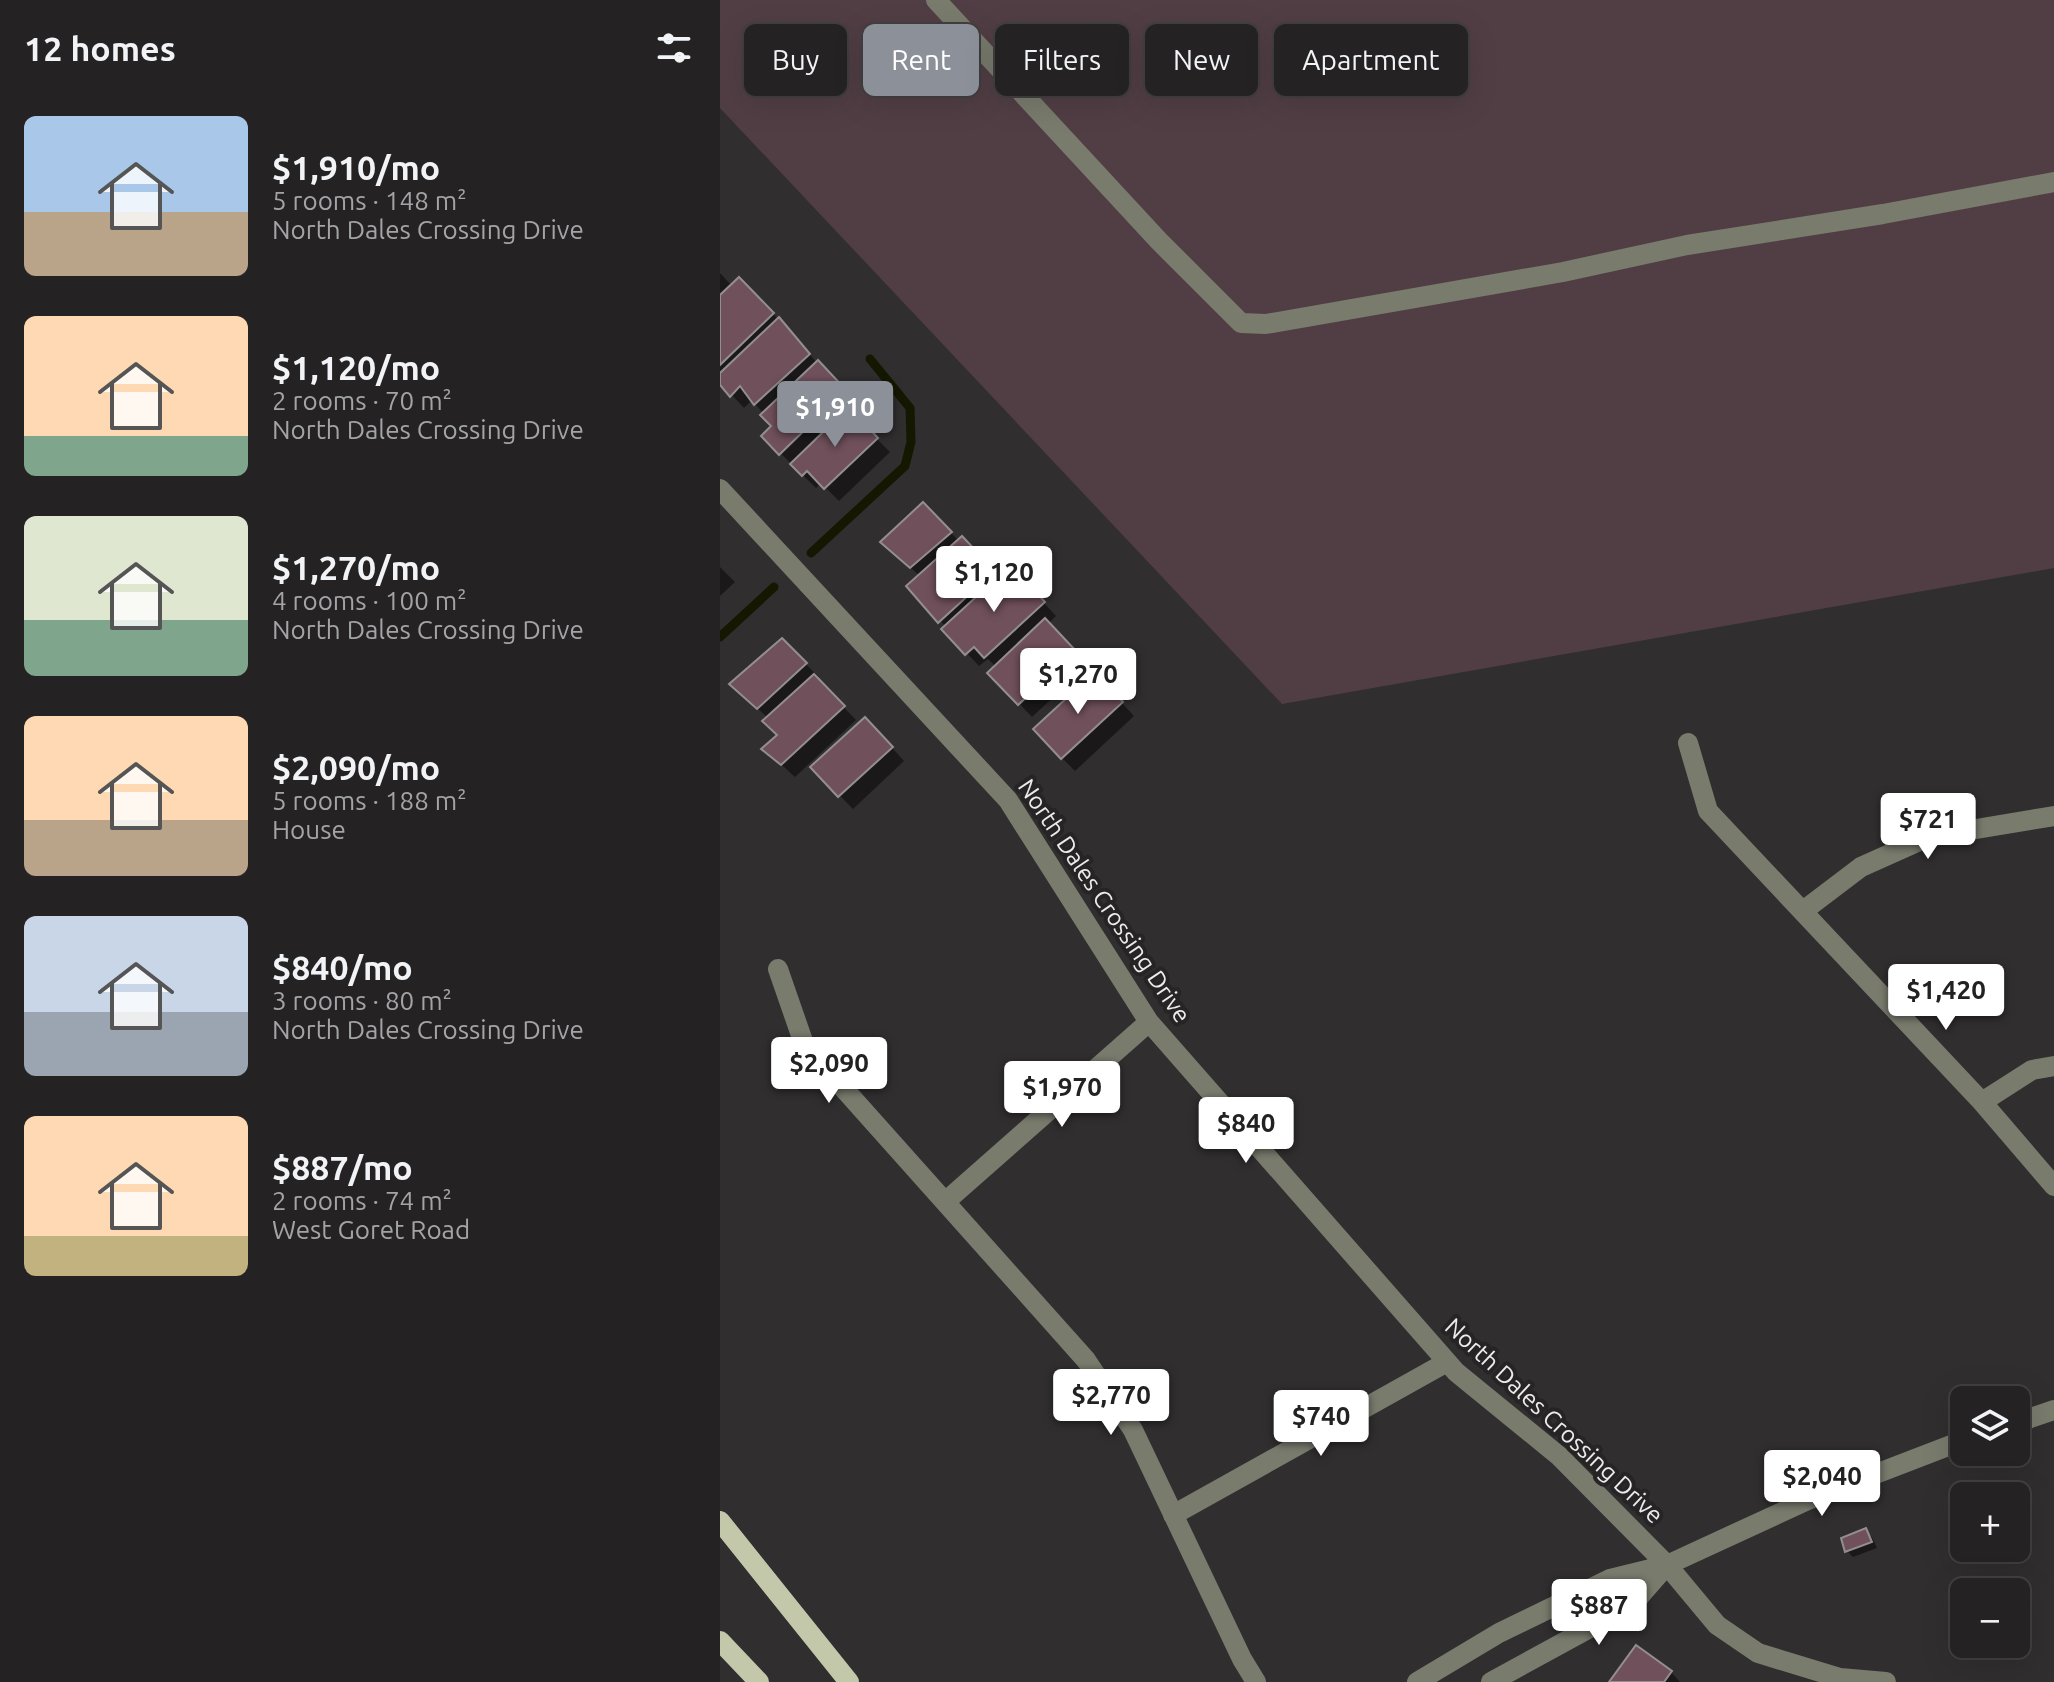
<!DOCTYPE html>
<meta charset="utf-8">
<style>
:root{--surface:#252223;--page:#312f30;--text:#f1f3f6;--muted:#a3a4a6;--line:#423f41;--accent:#8c9099}
body{margin:0;font-family:Ubuntu,sans-serif;background:var(--page);color:var(--text);height:100vh;display:flex;flex-direction:column;font-size:30px;white-space:nowrap}
*{box-sizing:border-box;margin:0}
p{font-size:26px;color:var(--muted)}
.icon{flex:none;width:44px;height:44px;fill:none;stroke:currentColor;stroke-width:2;stroke-linecap:round;stroke-linejoin:round}
.map{position:relative;flex:1;overflow:hidden}
.panel{display:flex;flex-direction:column;background:var(--surface);width:720px}
.panel>*{flex:none}
.hud{position:absolute;left:24px;top:24px;width:760px;height:72px;display:flex;gap:16px}
.fabs{position:absolute;left:1230px;top:1386px;display:grid;gap:16px}
.fabs a{display:grid;place-items:center;width:80px;height:80px;border-radius:12px;background:var(--surface);box-shadow:0 8px 32px #0002,0 0 0 2px var(--line);font-size:40px}
.price{position:absolute;translate:-50% -68px;padding:0 18px;border-radius:8px;background:#fff;color:#222;font-size:26px;line-height:52px;filter:drop-shadow(0 2px 4px #0008)}
.price::after{content:'';position:absolute;left:50%;top:48px;width:24px;height:18px;margin-left:-12px;background:inherit;clip-path:polygon(0 0,100% 0,50% 100%)}
.price.current{background:var(--accent);color:#fff}
ul{padding:0;list-style:none}
li{display:flex;align-items:center;gap:24px;height:200px;padding:0 24px}
li span{display:grid;place-items:center;flex:none;width:224px;height:160px;border-radius:12px;color:#555}
li>.icon{margin-inline-start:auto}
span .icon{width:96px;height:96px;fill:#fffc;stroke-width:1}
li b{font-size:34px}
h2{display:flex;justify-content:space-between;align-items:center;height:96px;padding:0 24px;font-size:34px}
.tag{padding:0 28px;border-radius:12px;background:var(--surface);box-shadow:0 8px 32px #0002,0 0 0 2px var(--line);font-size:28px;line-height:72px}
.tag.current{background:var(--accent);color:#fff}
main{display:flex;flex:1;min-height:0}
.map>svg:first-child{display:block}
.green{fill:#513e45}
.shadow{fill:#0007}
.lines{fill:none;stroke-linecap:round;stroke-linejoin:round}
.stream{stroke:#151800;stroke-width:9}
.building{fill:#70505b;stroke:#938f90;stroke-width:2}
.minor{stroke:#797b6d;stroke-width:20}
.major{stroke:#c3c8ab;stroke-width:20}
.labels{text-anchor:middle;stroke-width:8;stroke-linejoin:round;paint-order:stroke}
.street-label{font-size:24px;fill:#edebeb;stroke:#272425}
</style>
<main>
<section class="panel">
<h2>12 homes<svg class="icon" aria-label="filters" viewBox="0 0 24 24"><path d="M4 7h16M4 17h16"/><circle cx="9" cy="7" r="2"/><circle cx="15" cy="17" r="2"/></svg></h2>
<ul>
<li><span style="background:linear-gradient(#a9c7e8 60%,#b9a48a 0)"><svg class="icon" aria-label="home" viewBox="0 0 24 24"><path d="M3 11l9-7 9 7M6 9v11h12V9"/></svg></span><div><b>$1,910/mo</b><p>5 rooms · 148 m²</p><p>North Dales Crossing Drive</p></div></li>
<li><span style="background:linear-gradient(#ffd9b3 75%,#7fa58c 0)"><svg class="icon" aria-label="home" viewBox="0 0 24 24"><path d="M3 11l9-7 9 7M6 9v11h12V9"/></svg></span><div><b>$1,120/mo</b><p>2 rooms · 70 m²</p><p>North Dales Crossing Drive</p></div></li>
<li><span style="background:linear-gradient(#dfe7d0 65%,#7fa58c 0)"><svg class="icon" aria-label="home" viewBox="0 0 24 24"><path d="M3 11l9-7 9 7M6 9v11h12V9"/></svg></span><div><b>$1,270/mo</b><p>4 rooms · 100 m²</p><p>North Dales Crossing Drive</p></div></li>
<li><span style="background:linear-gradient(#ffd9b3 65%,#b9a48a 0)"><svg class="icon" aria-label="home" viewBox="0 0 24 24"><path d="M3 11l9-7 9 7M6 9v11h12V9"/></svg></span><div><b>$2,090/mo</b><p>5 rooms · 188 m²</p><p>House</p></div></li>
<li><span style="background:linear-gradient(#c9d6e8 60%,#9aa5b1 0)"><svg class="icon" aria-label="home" viewBox="0 0 24 24"><path d="M3 11l9-7 9 7M6 9v11h12V9"/></svg></span><div><b>$840/mo</b><p>3 rooms · 80 m²</p><p>North Dales Crossing Drive</p></div></li>
<li><span style="background:linear-gradient(#ffd9b3 75%,#c2b280 0)"><svg class="icon" aria-label="home" viewBox="0 0 24 24"><path d="M3 11l9-7 9 7M6 9v11h12V9"/></svg></span><div><b>$887/mo</b><p>2 rooms · 74 m²</p><p>West Goret Road</p></div></li>
</ul>
</section>
<div class="map">
<svg width="1334" height="1682" viewBox="0 0 1334 1682">
<rect width="100%" height="100%" fill="#312e2f"/>
<!-- green -->
<path class="green" d="M0 0H1334V568L562 704 0 108Z"/>
<!-- shadow -->
<path class="shadow" d="M0 273 12 286 19 279 72 333 97 363 138 404 130 412 170 452 119 501 101 483 96 488 43 436 54 426 32 400 24 408 0 382Z
M203 505 239 541 255 552 279 578 304 581 336 616 328 624 368 665 312 717 270 673 276 667 268 659 259 666 224 629 226 627 189 586 200 576 176 555Z
M0 567 15 582 0 596Z
M62 641 99 677 96 679 136 720 75 777 44 749 59 735 48 718 25 697Z
M388 688 414 716 355 771 342 758Z
M158 732 184 761 133 809 93 768Z
M1146 1531 1152 1537 1157 1548 1133 1557 1127 1551Z
M951 1672 960 1682H891Z"/>
<g class="lines">
<!-- stream -->
<path class="stream" d="M91 553 185 466 191 442 190 408 150 359
M0 637 54 587"/>
</g>
<!-- building -->
<path class="building" d="M19 277 54 313 0 365V295Z
M59 317 90 354 34 405 20 386 10 397 0 385V373Z
M98 360 126 390 59 455 41 436 51 426 40 415Z
M129 407 158 438 104 489 87 471 82 476 70 464Z
M203 502 232 532 190 568 160 542Z
M242 536 275 571 218 623 186 586Z
M291 565 325 602 264 658 254 647 245 655 221 629Z
M325 618 356 651 298 705 267 673Z
M62 638 87 663 37 709 9 684Z
M375 672 403 702 341 759 313 729Z
M94 674 125 706 61 765 41 749 57 735 42 721Z
M145 717 173 747 118 797 90 767Z
M1146 1528 1152 1542 1125 1552 1121 1538Z
M916 1645 952 1671 944 1682H889Z"/>
<g class="lines">
<!-- minor -->
<path class="minor" d="M216 0 439 241 521 323 546 324 843 272 967 245 1163 214 1334 182
M0 489 288 800 429 1022 736 1372 839 1456 947 1565 997 1625 1038 1653 1120 1678 1166 1682
M968 743 988 811 1262 1102 1334 1186
M1083 911 1141 867 1208 837 1334 816
M58 969 84 1044 366 1360 413 1430 522 1659 536 1682
M1262 1102 1312 1070 1334 1066
M225 1202 429 1022
M1296 1423 1334 1410
M453 1515 727 1362
M697 1682 779 1633 890 1579 947 1565 1088 1500 1244 1440
M771 1682 912 1605 947 1565"/>
<!-- major -->
<path class="major" d="M0 1521 129 1682
M0 1641 39 1682"/>
</g>
<g class="labels">
<!-- street labels -->
<g class="street-label">
<text transform="translate(384 901) rotate(56)" y="8">North Dales Crossing Drive</text>
<text transform="translate(834 1421) rotate(43)" y="8">North Dales Crossing Drive</text>
</g>
</g>
</svg>
<div class="fabs">
<a><svg class="icon" aria-label="layers" viewBox="0 0 24 24"><path d="M12 4l9 5-9 5-9-5zM3 14l9 5 9-5"/></svg></a>
<a>+</a>
<a>−</a>
</div>
<b class="price current" style="left:115px;top:449px">$1,910</b>
<b class="price" style="left:274px;top:614px">$1,120</b>
<b class="price" style="left:358px;top:716px">$1,270</b>
<b class="price" style="left:1208px;top:861px">$721</b>
<b class="price" style="left:1226px;top:1032px">$1,420</b>
<b class="price" style="left:109px;top:1105px">$2,090</b>
<b class="price" style="left:342px;top:1129px">$1,970</b>
<b class="price" style="left:526px;top:1165px">$840</b>
<b class="price" style="left:391px;top:1437px">$2,770</b>
<b class="price" style="left:601px;top:1458px">$740</b>
<b class="price" style="left:1102px;top:1518px">$2,040</b>
<b class="price" style="left:879px;top:1647px">$887</b>
<div class="hud">
<a class="tag">Buy</a>
<a class="tag current">Rent</a>
<a class="tag">Filters</a>
<a class="tag">New</a>
<a class="tag">Apartment</a>
</div>
</div>
</main>
